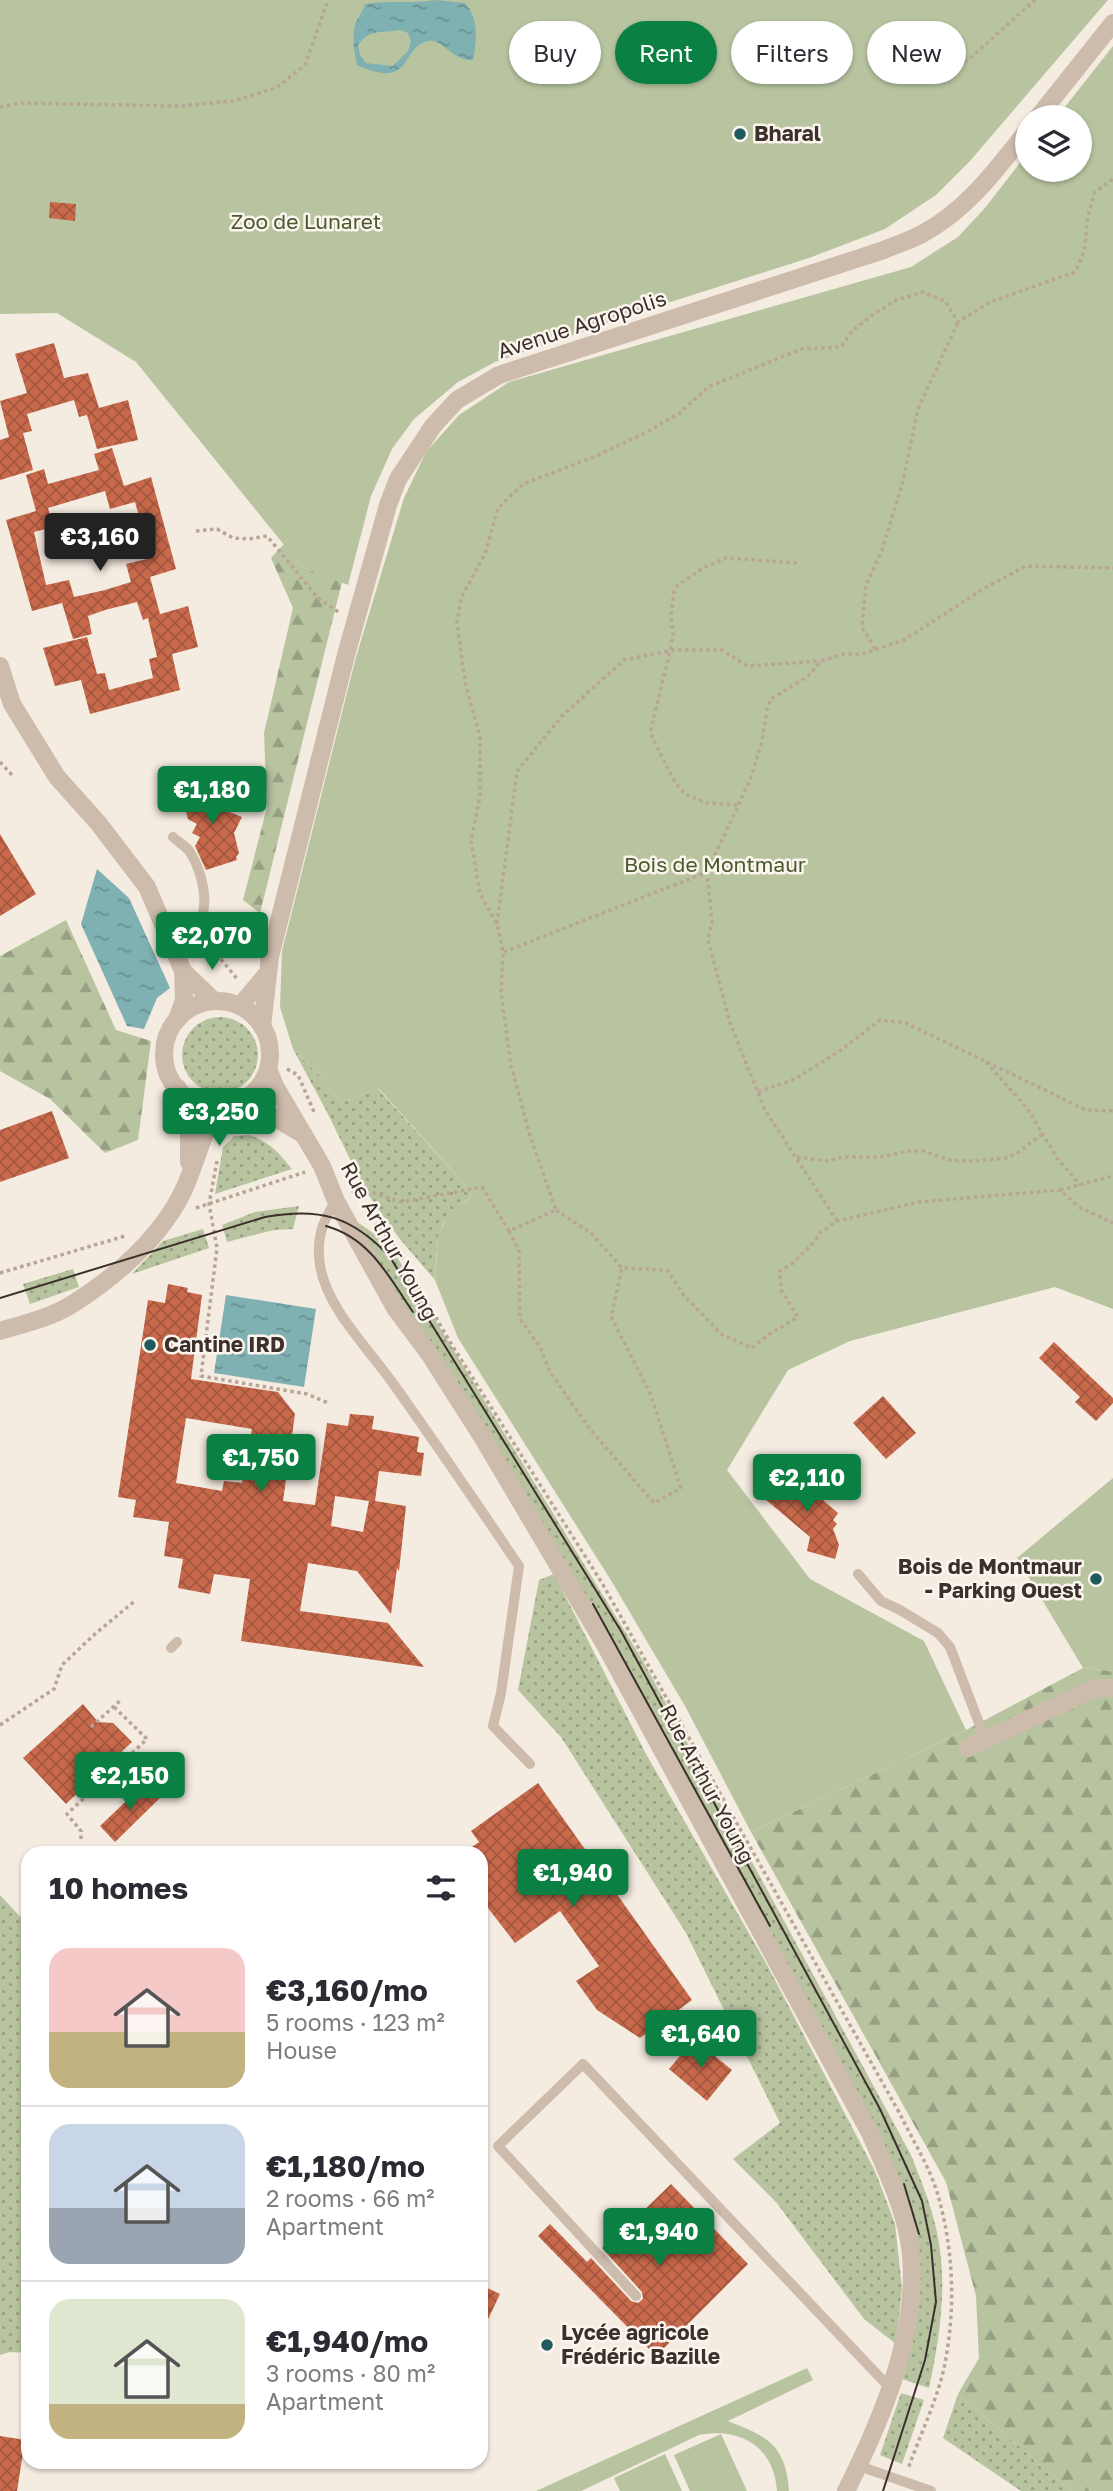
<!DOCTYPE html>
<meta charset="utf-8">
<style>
:root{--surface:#fff;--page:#f2f2f3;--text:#2b2b33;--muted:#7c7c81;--line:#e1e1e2;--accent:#0b8043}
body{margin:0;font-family:"Golos Text",sans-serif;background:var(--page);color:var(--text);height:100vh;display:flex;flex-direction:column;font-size:26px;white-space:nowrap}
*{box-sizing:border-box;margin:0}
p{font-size:23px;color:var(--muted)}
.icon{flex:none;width:38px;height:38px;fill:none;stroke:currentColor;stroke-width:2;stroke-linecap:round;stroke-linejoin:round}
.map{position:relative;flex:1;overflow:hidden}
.drawer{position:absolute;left:21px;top:1846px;width:467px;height:623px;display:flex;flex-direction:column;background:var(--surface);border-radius:21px;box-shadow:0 2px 5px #0004}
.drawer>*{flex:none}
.banner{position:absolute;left:509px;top:21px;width:499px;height:63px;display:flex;gap:14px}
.controls{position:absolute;left:1015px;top:105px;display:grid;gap:14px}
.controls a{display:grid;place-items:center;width:77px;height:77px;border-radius:50%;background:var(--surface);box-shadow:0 2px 5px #0004;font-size:35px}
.price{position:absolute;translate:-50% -60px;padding:0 16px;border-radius:7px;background:var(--accent);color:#fff;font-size:23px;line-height:46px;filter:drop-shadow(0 2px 4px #0008)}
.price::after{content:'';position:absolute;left:50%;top:42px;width:21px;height:16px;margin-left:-10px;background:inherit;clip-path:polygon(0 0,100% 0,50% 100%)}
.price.selected{background:#222;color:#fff}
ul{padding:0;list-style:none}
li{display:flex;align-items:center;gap:21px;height:175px;padding:0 28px}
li+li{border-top:2px solid var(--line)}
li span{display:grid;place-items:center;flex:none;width:196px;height:140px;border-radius:21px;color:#555}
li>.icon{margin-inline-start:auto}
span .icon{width:84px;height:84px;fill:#fffc;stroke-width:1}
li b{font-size:30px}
h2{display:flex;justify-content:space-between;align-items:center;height:84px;padding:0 28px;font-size:30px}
.tag{padding:0 24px;border-radius:32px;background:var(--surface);box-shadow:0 2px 5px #0004;font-size:24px;line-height:63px}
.tag.selected{background:var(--accent);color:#fff}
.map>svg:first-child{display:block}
.grass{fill:url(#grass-dots)}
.forest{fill:url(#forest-firs)}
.green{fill:#b8c4a0}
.water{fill:url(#water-ripples);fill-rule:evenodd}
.building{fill:url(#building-cross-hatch);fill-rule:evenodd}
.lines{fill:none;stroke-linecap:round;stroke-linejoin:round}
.path{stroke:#b9a596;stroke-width:3.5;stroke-dasharray:3.5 3.5;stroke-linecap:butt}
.service{stroke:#cdbbac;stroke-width:10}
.minor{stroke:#cdbbac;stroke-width:18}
.tertiary{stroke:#cdbbac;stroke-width:18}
.tram{stroke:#3b302b;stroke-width:2}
.poi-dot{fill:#1f5a5e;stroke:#fbf5ee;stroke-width:2.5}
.labels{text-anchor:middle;stroke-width:5;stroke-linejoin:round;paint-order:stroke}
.poi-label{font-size:21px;font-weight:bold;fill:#3b302b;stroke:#fbf5ee;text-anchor:start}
.park-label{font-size:21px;fill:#4a5a2e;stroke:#fbf5ee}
.street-label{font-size:21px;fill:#3b302b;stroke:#fbf5ee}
</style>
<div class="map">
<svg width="1113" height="2491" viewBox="0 0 1113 2491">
<defs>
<pattern id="grass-dots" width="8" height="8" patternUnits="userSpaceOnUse" patternTransform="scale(1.75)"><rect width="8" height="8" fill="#b8c4a0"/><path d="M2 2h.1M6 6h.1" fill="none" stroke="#97a083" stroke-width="1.8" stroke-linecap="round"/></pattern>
<pattern id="forest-firs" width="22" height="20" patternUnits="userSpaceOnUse" patternTransform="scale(1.75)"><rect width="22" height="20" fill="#b8c4a0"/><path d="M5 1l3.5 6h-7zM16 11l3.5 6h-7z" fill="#97a083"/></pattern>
<pattern id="water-ripples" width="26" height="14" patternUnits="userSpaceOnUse" patternTransform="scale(1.75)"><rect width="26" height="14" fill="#7fb0b2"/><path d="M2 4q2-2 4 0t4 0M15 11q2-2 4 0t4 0" fill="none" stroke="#699091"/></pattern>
<pattern id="building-cross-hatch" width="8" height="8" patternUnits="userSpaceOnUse" patternTransform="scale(1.75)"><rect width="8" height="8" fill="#c8694b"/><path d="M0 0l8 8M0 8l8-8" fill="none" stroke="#a4573f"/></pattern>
</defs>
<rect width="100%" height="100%" fill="#f4ebe1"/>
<!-- grass -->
<path class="grass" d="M182 1055a38 38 0 1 1 76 0a38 38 0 1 1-76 0Z
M293 1049 321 1077 340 1102C355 1099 364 1092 378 1089L469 1189 471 1197C433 1224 438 1237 435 1280L399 1238 365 1190 328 1114Z
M249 1135C269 1141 279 1153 292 1169L215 1194 223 1147 234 1136Z
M299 1206 293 1229 274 1230 227 1242 222 1225 255 1212Z
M353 1219 383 1240 397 1257 643 1661 911 2155C921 2180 931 2205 937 2232 948 2284 940 2337 929 2388L899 2378 915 2325 896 2172Z
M203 1229 209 1248 132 1274 163 1241Z
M73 1269 79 1287 30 1304 23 1284Z
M554 1574 646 1754 766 1963 875 2171 895 2224 902 2288 896 2344 864 2319 776 2202 733 2159 780 2123 686 1933 561 1737 518 1690 539 1580Z
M0 1895 28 1925V2353L10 2352 0 2355Z
M901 2393 924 2400 902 2464 880 2455Z
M958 2394 1071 2491H1021L943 2438Z"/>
<!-- forest -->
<path class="forest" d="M284 544 302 567 342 582 260 913 243 900 267 807 264 733 293 608 271 558Z
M66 920 116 1030 151 1041 138 1140 105 1153 50 1099 0 1071V956Z
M1083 1668 1113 1671V2491H1071L958 2394 979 2358 976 2296 946 2182 751 1832 966 1730Z"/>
<!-- green -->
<path class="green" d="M0 0H1108L970 161 936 195 885 229 809 258 633 314 495 362 458 382 414 419 392 449 371 496 348 585 302 567 136 362 57 313 0 314Z
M1113 46V1309L1055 1287 850 1341 788 1370 727 1470 810 1579 924 1641 966 1730 751 1832 685 1706 612 1582 458 1338 435 1280 438 1235 450 1213 471 1197 469 1189 379 1089C364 1092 355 1099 340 1102L321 1077 293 1049 280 1007 282 951 356 657 404 498 426 452 459 415 509 382 911 267 958 237 984 209 1027 154V170H1080V117H1057Z
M1113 1478V1671L1083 1668 1017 1558Z
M807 2368 813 2380 728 2421C766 2436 786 2444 789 2491H777C774 2447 741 2427 699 2435L581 2491H536Z
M721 2434 747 2491H690L674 2455Z
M665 2454 682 2491H620L614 2478Z"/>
<!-- water -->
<path class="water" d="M436 0 465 3C479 18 477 41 473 60 453 62 443 38 428 41 400 47 414 91 357 65 354 52 352 38 355 25 357 18 363 12 365 4 389 0 412 4 436 0ZM400 30 408 33 411 42 408 51 393 66 366 63 360 55 358 45C372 27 381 34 400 30Z
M97 869 129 898 170 988 157 998 144 1029 127 1026 81 924Z
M226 1295 316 1309 304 1387 214 1373Z"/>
<!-- building -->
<path class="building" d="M50 202 76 204 75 221 49 218Z
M54 343 64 378 88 373 99 408 128 400 138 440 97 449 87 415 79 417 74 400 27 414 32 431 23 433 33 470 0 480V440L9 437 0 401 27 393 15 354Z
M112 448 124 486 151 477 176 569 150 577 160 614 157 615 188 606 198 647 172 654 180 690 90 714 81 680 55 686 43 648 87 637 97 674 105 673 109 690 153 678 149 659 157 657 148 618 143 620 137 602 105 610 88 616 92 634 73 639 62 603 32 611 6 520 36 511 26 475 44 469 48 484 99 470 94 454ZM105 491 110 509 135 502 151 558 126 564 131 582 105 590 74 597 69 580 46 585 34 532 53 527 48 508Z
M215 784 220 788 227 811 242 817 234 833 239 853 236 857 237 860 206 870 195 846 200 837 192 833 197 824 188 819 181 794Z
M0 834 36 894 0 916Z
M52 1111 69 1158 0 1182V1130Z
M168 1284 188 1288 187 1292 202 1295 191 1379 278 1392 295 1414 283 1501 315 1505 327 1423 348 1426 350 1414 374 1416 372 1429 419 1437 417 1452 424 1453 421 1476 379 1471 375 1501 406 1506 399 1571 397 1568 391 1614 357 1571 308 1563 300 1611 388 1623 424 1667 241 1641 250 1579 214 1574 210 1594 178 1588 183 1559 164 1556 169 1522 133 1517 136 1500 118 1497 148 1300 165 1303ZM186 1418 252 1429 242 1483 224 1481 222 1491 176 1483ZM335 1496 369 1501 363 1532 331 1526Z
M1054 1342 1113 1398V1403L1096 1421 1075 1402 1080 1397 1039 1358Z
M883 1396 916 1433 886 1459 853 1423Z
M789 1471 838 1513 833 1520 837 1524 833 1529 839 1545 835 1559 807 1551 810 1537 765 1499Z
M83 1704 98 1722 113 1723 132 1742 66 1804 23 1758Z
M146 1782 161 1797 115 1842 100 1826Z
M538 1783 692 2000 640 2038 597 2010 576 1981 599 1966 560 1911 515 1943 481 1899V1853H463L479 1842 471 1831Z
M694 2039 732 2070 707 2101 669 2069Z
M671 2184 748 2264 656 2356 538 2236 550 2224 587 2262 591 2258 631 2301 638 2303 643 2299 642 2292 602 2248 629 2221 631 2223Z
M481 2285 500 2294 481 2334Z
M0 2436 25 2440 17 2491H0Z"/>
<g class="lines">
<!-- path -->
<path class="path" d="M944 57 957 62 968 60 1035 0
M0 107 21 103 180 106 233 101 276 88 305 65 328 0
M196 531 217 529 233 538 249 539 267 536 318 598 340 613
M875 649 862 627 866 585 882 550 902 485 918 409 958 322
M0 762 12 775
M737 805 707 803 685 794 675 782 652 737 651 729 670 651 673 634 671 618 674 591 678 585 705 567 726 558 797 563
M497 924 517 771 562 716 624 660 674 650H722L747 666 821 661
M210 929C225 936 238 946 255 940
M211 933 220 958 238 980
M504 952 707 872
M986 1062 1027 1108 1057 1158 1080 1185
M287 1069 298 1075 315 1114
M758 1092 795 1079 841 1050 880 1020 906 1023 1086 1110 1113 1111
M797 1157 827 1161 842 1157H879L909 1151H924L949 1160 974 1161 1006 1158 1016 1154 1042 1134
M217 1161 209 1204 217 1248 201 1376 307 1394 328 1403
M1060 1190 1113 1176
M352 1193C367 1185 386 1200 402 1202L482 1187 509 1231 556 1210 530 1136 511 1065 501 993 503 952 497 924 480 894 471 840 480 796V737L465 682 457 623 461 598 485 554 498 508 523 484 596 456 645 433 680 413 708 387 801 349 841 347 853 330 874 314 896 300 923 292 945 301 958 322 990 302 1075 272 1084 252 1088 215 1095 192 1113 179
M196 1208 305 1172
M556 1210 592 1234 622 1268 667 1270 683 1294 721 1334 752 1348 768 1335 798 1317 781 1290 780 1271 793 1263 814 1242 821 1232 837 1221 919 1202 1060 1190 1079 1207 1113 1223
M366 1213 394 1244 450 1342 602 1583 900 2114C912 2139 929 2166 937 2192 954 2249 956 2310 944 2368 937 2400 919 2438 908 2469
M837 1221 765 1110 730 1023 708 940 712 921 707 872 750 780 762 741 767 709 771 699 808 676 821 661 844 654H862L904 640 983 589 1026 566 1113 568
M509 1231 519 1251 520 1319 540 1347 550 1372 589 1428 654 1503 681 1488 650 1393 611 1317 622 1268
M0 1273 125 1236
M0 1725 54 1689 62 1665 95 1634 136 1600
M91 1727 122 1699
M81 1839V1831L67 1814 147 1739 113 1706"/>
<!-- service -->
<path class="service" d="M173 837C178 842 186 846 190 852 201 870 210 901 200 921 195 933 183 941 173 949
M336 1201C322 1221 316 1240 320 1265 326 1307 368 1348 392 1382 435 1442 477 1504 519 1566L501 1693 493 1726 530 1764
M858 1574 881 1601 900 1610 938 1633 950 1647 985 1739
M171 1648 177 1642
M636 2296 498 2146 583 2064 889 2387
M859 2466 931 2491"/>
<!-- minor -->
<path class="minor" d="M1038 117 1113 23
M0 666 12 704 57 777 99 824 147 887 183 971 184 1000 177 1020
M183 971 214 1001
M240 1006 266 975
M262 1027 270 957 346 655 388 505 398 479 433 426 457 400 499 375 881 251C895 245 909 241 922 234 967 210 996 170 1027 131
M968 1748 1095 1688H1113"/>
<!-- tertiary -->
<path class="tertiary" d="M164 1054a53 53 0 1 1 106 0a53 53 0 1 1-106 0Z
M268 1069 275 1086 322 1166 336 1201 395 1308 428 1352 484 1440 604 1643 870 2133C887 2172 907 2212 911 2255 918 2335 881 2421 846 2491
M177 1087 189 1129V1162
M244 1099 304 1135
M0 1331C23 1324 50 1318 71 1305 116 1277 163 1236 185 1187 197 1160 202 1132 219 1108"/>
<!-- tram -->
<path class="tram" d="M326 1226C370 1238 389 1277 413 1312
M0 1298 265 1217C319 1207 352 1216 390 1257L621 1631 880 2109 922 2201 931 2245 936 2302 925 2360 883 2491
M593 1604 770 1926
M904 2184 919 2234"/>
</g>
<!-- markers -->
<g class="poi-dot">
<circle cx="740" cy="134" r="7"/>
<circle cx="150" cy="1345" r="7"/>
<circle cx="1096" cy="1579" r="7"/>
<circle cx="547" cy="2345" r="7"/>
</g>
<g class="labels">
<!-- poi labels -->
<g class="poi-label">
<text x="754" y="141">Bharal</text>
<text x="164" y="1352">Cantine IRD</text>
<text x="1082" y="1574" text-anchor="end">Bois de Montmaur<tspan x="1082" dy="24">- Parking Ouest</tspan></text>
<text x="561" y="2340">Lycée agricole<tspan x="561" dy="24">Frédéric Bazille</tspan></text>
</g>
<!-- park labels -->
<g class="park-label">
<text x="306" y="229">Zoo de Lunaret</text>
<text x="715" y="872">Bois de Montmaur</text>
</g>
<!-- street labels -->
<g class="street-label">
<text transform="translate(582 325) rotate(-18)" y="7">Avenue Agropolis</text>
<text transform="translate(389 1241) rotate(61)" y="7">Rue Arthur Young</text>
<text transform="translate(707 1784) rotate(62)" y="7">Rue Arthur Young</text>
</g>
</g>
</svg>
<div class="controls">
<a><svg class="icon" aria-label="layers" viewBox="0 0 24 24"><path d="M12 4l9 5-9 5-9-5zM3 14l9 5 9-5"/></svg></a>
</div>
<b class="price selected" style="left:100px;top:573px">€3,160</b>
<b class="price" style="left:212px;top:826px">€1,180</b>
<b class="price" style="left:212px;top:972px">€2,070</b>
<b class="price" style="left:219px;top:1148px">€3,250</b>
<b class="price" style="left:261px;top:1494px">€1,750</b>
<b class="price" style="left:807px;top:1514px">€2,110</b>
<b class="price" style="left:130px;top:1812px">€2,150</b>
<b class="price" style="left:573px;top:1909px">€1,940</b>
<b class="price" style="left:701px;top:2070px">€1,640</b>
<b class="price" style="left:659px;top:2268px">€1,940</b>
<div class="banner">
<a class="tag">Buy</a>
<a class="tag selected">Rent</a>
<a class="tag">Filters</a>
<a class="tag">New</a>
</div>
<section class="drawer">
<h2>10 homes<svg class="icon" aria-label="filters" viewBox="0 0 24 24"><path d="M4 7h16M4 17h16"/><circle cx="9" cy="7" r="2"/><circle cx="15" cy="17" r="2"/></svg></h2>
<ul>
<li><span style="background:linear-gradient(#f6c9c9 60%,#c2b280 0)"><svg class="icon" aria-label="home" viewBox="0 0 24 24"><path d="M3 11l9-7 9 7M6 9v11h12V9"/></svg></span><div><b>€3,160/mo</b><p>5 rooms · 123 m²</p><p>House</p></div></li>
<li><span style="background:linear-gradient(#c9d6e8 60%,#9aa5b1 0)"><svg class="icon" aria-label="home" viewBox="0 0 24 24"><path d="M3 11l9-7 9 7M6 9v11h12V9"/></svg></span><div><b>€1,180/mo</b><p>2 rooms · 66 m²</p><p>Apartment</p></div></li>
<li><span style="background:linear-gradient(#dfe7d0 75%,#c2b280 0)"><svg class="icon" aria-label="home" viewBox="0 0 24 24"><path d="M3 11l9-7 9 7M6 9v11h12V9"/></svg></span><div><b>€1,940/mo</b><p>3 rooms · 80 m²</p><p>Apartment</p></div></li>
</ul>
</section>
</div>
